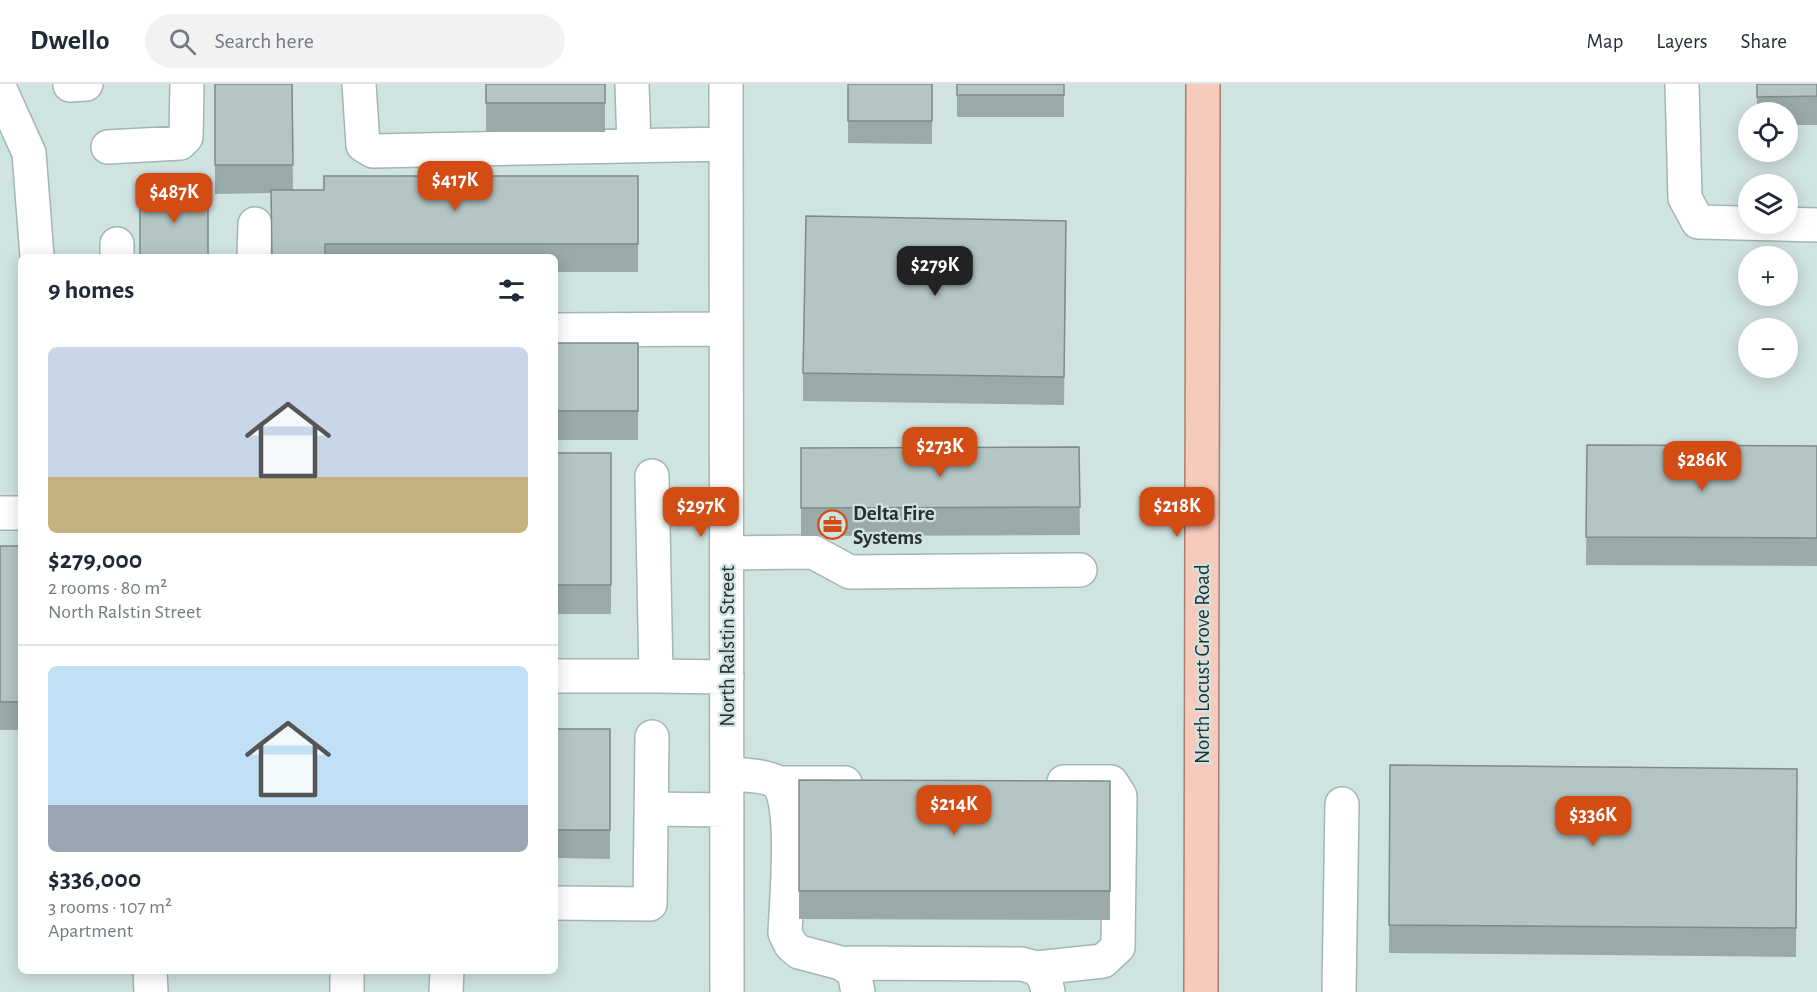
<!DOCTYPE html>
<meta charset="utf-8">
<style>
:root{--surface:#fff;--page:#f2f2f3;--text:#1f2937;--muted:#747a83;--line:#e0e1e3;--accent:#d34c14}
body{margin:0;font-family:"Alegreya Sans",sans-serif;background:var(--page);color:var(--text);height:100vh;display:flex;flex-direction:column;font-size:22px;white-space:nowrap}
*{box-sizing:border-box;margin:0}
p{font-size:20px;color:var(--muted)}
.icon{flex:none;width:33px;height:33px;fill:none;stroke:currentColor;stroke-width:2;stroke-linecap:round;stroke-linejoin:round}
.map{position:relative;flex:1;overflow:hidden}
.sheet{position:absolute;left:18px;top:170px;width:540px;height:720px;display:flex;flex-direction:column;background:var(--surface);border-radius:9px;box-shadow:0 3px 15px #0003}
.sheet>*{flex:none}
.buttons{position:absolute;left:1738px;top:18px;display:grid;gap:12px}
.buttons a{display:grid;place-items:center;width:60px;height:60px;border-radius:50%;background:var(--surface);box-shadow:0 3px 15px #0003;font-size:30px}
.price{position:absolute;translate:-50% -51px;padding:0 14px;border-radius:12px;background:var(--accent);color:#fff;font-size:20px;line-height:39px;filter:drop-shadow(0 2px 3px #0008)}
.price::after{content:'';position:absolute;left:50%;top:36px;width:18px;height:14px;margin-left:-9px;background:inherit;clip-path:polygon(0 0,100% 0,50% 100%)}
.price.current{background:#222;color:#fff}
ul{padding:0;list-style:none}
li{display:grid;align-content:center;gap:12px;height:318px;padding:0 30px}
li+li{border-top:2px solid var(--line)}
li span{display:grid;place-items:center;height:186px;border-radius:9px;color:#555}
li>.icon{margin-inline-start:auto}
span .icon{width:108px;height:108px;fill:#fffc;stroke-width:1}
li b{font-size:26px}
h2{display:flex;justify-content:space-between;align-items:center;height:72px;padding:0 30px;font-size:26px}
header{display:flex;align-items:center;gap:36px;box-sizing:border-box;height:84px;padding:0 30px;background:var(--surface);border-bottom:2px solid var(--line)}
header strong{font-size:28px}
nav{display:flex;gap:33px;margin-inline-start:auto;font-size:21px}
.search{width:420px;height:54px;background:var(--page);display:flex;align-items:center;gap:15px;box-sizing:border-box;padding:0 21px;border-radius:33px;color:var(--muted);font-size:22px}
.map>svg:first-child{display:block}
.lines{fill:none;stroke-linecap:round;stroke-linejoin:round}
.minor-casing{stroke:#a3b6b4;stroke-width:36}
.major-casing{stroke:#aa7e6e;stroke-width:36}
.minor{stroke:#fff;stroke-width:33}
.major{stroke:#f6cbbc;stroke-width:33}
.wall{fill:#9aaaa9}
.building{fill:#b3c6c4;stroke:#7d8b89;stroke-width:1.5}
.labels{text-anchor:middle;stroke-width:4.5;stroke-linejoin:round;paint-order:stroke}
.poi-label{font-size:21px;font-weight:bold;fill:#293130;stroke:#cfe3e1;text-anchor:start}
.street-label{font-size:21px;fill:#293130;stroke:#cfe3e1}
</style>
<header>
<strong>Dwello</strong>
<div class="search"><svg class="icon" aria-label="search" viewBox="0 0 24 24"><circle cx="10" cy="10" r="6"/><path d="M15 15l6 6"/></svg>Search here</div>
<nav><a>Map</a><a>Layers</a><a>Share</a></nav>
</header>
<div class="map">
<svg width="1817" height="908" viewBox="0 0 1817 908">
<rect width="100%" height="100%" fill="#cfe3e1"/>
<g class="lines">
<defs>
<path id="minor" d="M359 0 363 61 373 67 726 60
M632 0 634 62
M726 0 727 908
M1682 0 1685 114 1698 138 1817 141
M70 1 86 0
M0 5 29 69 37 172
M108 63 180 59 186 53 187 0
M117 172V160
M254 172 255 140
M555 246 726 245
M0 429H21
M727 469 813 468 850 488 1080 486
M555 592H656L652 392
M656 592 727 593
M727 689C739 691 768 691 777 699 796 714 786 822 785 849L791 861 799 868 841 879 854 888 858 908
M778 699H845
M651 725 727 726
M555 819 650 820 652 653
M841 879 1021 880 1037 884 1045 895 1048 908
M1037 884 1103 877 1118 863 1120 712 1111 698H1064
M150 886 151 908
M347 886V908
M446 908 447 886
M1339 908 1342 720"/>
<path id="major" d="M1201 908 1203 0"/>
</defs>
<!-- minor casing -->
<use href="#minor" class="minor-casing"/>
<!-- major casing -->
<use href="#major" class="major-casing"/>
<!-- minor -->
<use href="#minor" class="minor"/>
<!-- major -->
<use href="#major" class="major"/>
</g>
<!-- wall -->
<path class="wall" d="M215 0H292L293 106H324L638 92V188H555V172H271V109L215 110Z
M486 0H605V48H486Z
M848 0H932V60L848 59Z
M957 0H1064V33H957Z
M1757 0H1817V41H1788V28H1757Z
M1066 165 1064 321 803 317V289Z
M555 259H638V356H555Z
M1587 361 1817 362V482L1586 481Z
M1079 363 1080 451 801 452V364Z
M555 369H611V530H555Z
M0 462H21V646H0Z
M555 645H610V775L555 774Z
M1390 681 1797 685 1796 873 1389 869Z
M799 696 1110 697V836L799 835Z"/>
<!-- building -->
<path class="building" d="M215 0H292L293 81H215Z
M486 0H605V19H486Z
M848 0H932V37H848Z
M957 0H1064V11H957Z
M1757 0H1817V12L1757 13Z
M324 92H638V160H325V172H272L271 106H324Z
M140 108H208V172H140Z
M806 132 1066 137 1064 293 803 289Z
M555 259H638V327H555Z
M1587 361 1817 362V454L1586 453Z
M1079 363 1080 423 801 424V364Z
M555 369H611V501H555Z
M0 462H21V618H0Z
M555 645H610V746H555Z
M1390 681 1797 685 1796 844 1389 841Z
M799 696 1110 697V807H799Z"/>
<!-- icons -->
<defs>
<symbol id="office-ring" viewBox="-11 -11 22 22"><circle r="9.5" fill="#cfe3e1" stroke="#d34c14" stroke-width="1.5"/><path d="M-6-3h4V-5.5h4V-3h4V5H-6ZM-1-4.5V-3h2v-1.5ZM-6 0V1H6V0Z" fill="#d34c14"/></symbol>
</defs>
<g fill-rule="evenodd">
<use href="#office-ring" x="816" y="424" width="33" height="33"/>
</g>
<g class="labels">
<!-- poi labels -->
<g class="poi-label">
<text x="853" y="436">Delta Fire<tspan x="853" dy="24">Systems</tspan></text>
</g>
<!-- street labels -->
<g class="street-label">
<text transform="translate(727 562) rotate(-90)" y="7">North Ralstin Street</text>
<text transform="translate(1202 580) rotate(-90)" y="7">North Locust Grove Road</text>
</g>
</g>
</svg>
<div class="buttons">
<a><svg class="icon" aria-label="locate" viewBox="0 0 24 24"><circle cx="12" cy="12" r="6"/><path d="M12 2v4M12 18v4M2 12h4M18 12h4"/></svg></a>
<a><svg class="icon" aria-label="layers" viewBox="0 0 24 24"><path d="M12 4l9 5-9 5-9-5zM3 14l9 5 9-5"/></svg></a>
<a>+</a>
<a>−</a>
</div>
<b class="price" style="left:455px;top:128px">$417K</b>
<b class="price" style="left:174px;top:140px">$487K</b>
<b class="price current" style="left:935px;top:213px">$279K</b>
<b class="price" style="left:940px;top:394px">$273K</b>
<b class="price" style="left:1702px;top:408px">$286K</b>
<b class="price" style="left:701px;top:454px">$297K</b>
<b class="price" style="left:1177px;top:454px">$218K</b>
<b class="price" style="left:954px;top:752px">$214K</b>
<b class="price" style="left:1593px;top:763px">$336K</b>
<section class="sheet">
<h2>9 homes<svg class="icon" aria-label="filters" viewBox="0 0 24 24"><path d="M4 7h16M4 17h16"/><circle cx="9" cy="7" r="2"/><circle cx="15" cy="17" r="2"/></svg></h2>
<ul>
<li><span style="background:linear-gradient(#c9d6e8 70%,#c2b280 0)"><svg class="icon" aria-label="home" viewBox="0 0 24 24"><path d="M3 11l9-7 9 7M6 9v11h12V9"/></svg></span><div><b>$279,000</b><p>2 rooms · 80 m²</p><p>North Ralstin Street</p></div></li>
<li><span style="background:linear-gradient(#bfe0f5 75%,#9aa5b1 0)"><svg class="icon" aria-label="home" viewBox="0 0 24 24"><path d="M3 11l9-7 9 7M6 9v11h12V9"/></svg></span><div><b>$336,000</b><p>3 rooms · 107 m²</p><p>Apartment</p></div></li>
</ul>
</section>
</div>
